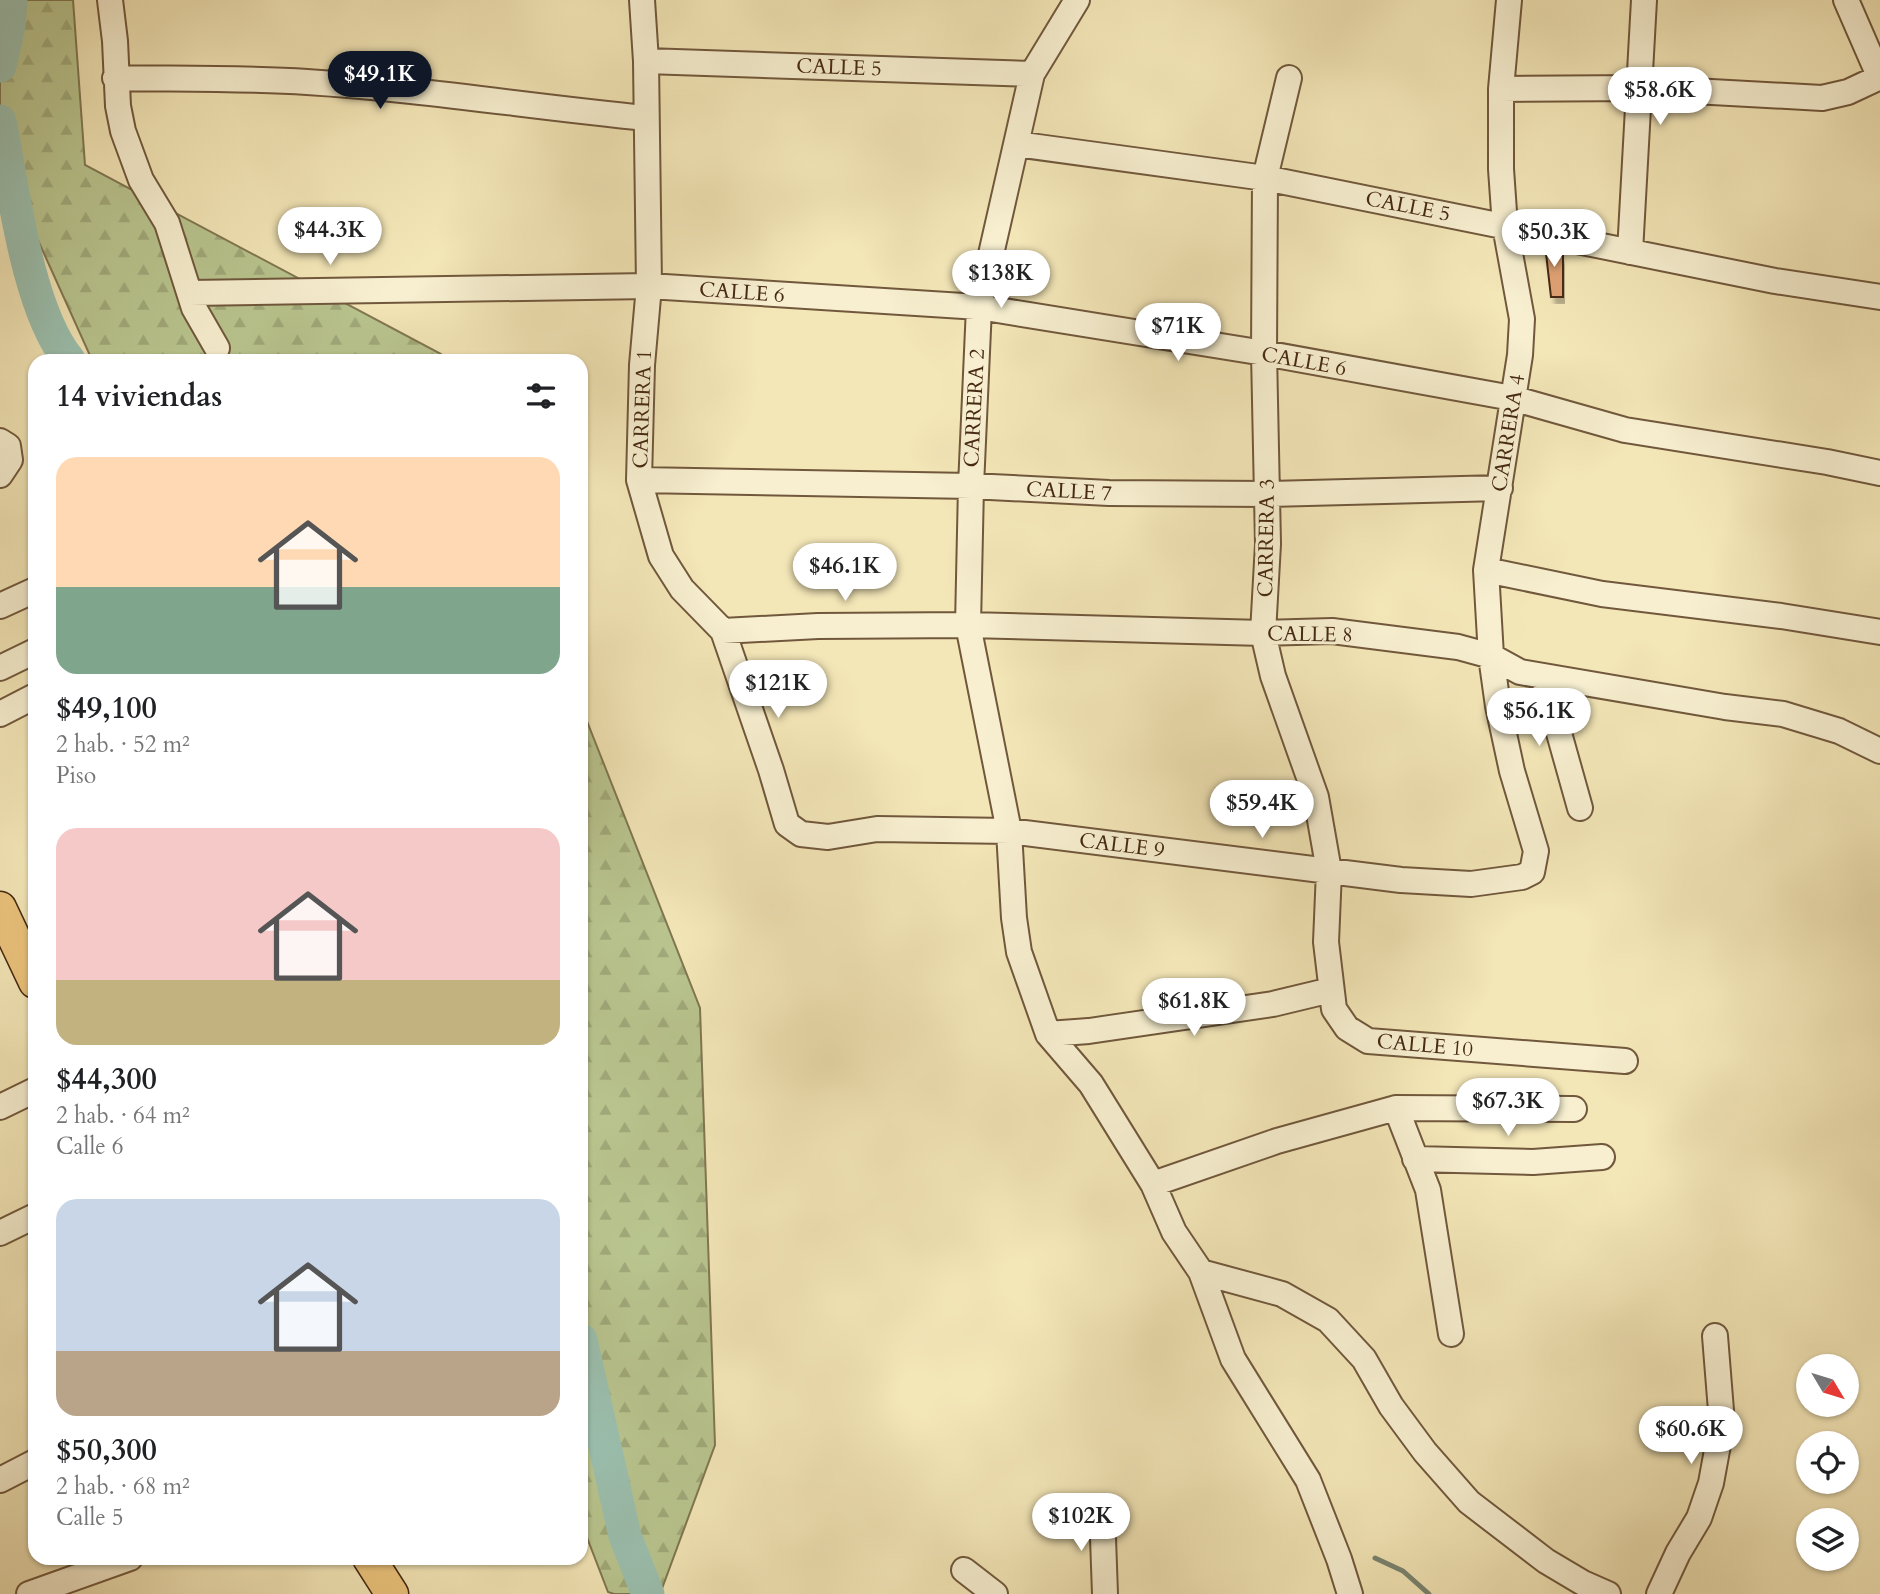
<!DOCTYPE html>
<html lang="es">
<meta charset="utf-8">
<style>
:root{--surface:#fff;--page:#f2f2f2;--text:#202124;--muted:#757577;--accent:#111827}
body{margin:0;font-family:Cardo,serif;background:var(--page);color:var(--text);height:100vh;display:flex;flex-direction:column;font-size:26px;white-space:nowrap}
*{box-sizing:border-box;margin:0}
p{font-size:23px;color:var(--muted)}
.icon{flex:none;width:38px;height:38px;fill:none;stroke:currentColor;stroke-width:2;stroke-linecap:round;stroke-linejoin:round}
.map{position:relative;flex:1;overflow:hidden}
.sheet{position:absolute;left:28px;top:354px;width:560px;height:1211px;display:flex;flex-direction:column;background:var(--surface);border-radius:21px;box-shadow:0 2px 5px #0004}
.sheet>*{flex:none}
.needle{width:46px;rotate:128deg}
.buttons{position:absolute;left:1796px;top:1354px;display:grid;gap:14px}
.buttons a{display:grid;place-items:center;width:63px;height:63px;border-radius:50%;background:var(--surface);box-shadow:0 2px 5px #0004;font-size:35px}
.price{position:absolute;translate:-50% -60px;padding:0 16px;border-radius:24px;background:#fff;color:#222;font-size:23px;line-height:46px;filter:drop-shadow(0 2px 4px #0008)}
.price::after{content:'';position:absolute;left:50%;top:42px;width:21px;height:16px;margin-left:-10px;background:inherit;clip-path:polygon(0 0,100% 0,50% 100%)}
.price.selected{background:var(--accent);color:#fff}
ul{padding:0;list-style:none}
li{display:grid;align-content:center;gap:14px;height:371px;padding:0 28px}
li span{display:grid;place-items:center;height:217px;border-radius:21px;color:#555}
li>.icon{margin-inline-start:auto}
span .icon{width:126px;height:126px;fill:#fffc;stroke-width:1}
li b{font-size:30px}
h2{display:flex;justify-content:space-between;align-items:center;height:84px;padding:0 28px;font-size:30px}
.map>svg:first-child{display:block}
.forest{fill:url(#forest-firs);stroke:#807751;stroke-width:2}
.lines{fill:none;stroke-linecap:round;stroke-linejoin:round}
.stream{stroke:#798471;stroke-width:5}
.river{stroke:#9bc0af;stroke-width:33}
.building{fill:#dea173;stroke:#462913;stroke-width:2;filter:url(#shadow)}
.minor-casing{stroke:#71583c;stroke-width:28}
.major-casing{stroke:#462913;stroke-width:35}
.minor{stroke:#f7efd0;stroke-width:24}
.major{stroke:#eac37c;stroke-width:32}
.labels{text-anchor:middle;stroke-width:6;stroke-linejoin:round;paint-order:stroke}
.street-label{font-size:21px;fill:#462913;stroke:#f7efd0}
</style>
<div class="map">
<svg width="1880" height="1594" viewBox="0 0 1880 1594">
<defs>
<pattern id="forest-firs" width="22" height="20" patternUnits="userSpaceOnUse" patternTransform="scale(1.75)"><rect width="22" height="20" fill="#b9c58f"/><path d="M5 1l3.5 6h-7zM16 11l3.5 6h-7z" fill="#a0a97a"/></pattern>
<filter id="shadow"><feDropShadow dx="4.5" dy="8" stdDeviation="2" flood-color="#0004"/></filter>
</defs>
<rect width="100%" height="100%" fill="#f3e6b7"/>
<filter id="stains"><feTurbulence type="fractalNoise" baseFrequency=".00286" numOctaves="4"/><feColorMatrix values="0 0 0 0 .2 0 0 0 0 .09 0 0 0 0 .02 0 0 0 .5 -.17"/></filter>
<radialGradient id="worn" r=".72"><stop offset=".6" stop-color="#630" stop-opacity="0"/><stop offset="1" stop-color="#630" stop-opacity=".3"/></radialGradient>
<!-- forest -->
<path class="forest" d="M0 0H73L85 165 441 354 444 360H92L0 156Z
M581 706 700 1008 715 1445 660 1594H614L608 1592 581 1522Z"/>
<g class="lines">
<!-- stream -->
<path class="stream" d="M1375 1558 1403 1571 1429 1594"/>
<!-- river -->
<path class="river" d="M0 66 9 26 11 0
M0 121C13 187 27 309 69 360
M581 1340 625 1536 648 1594"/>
</g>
<!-- building -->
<path class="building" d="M1544 236 1553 237 1554 255 1563 256V297H1551Z"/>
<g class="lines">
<defs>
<path id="minor" d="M110 0 115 41 118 106 123 131 141 180 167 223 194 308 217 348
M642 0 646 61 649 286 642 365 639 480 661 556 682 589 723 631 771 770 787 824 801 834 828 837 877 829 1009 831 1401 880 1471 884 1522 877 1532 872 1536 851 1512 771 1498 706 1491 656 1486 570 1520 355 1522 319 1505 226 1501 169V89L1509 0
M1077 0 1032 74 979 307 971 486 968 625 1009 831 1014 918 1019 952 1048 1034 1091 1084 1153 1184 1174 1232 1201 1272 1233 1359 1308 1480 1339 1559 1350 1594
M1846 0 1880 78
M646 61 1032 74
M115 78C179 79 244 78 307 82 421 89 533 107 646 118
M1289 78 1265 178 1264 353 1268 544 1263 633 1273 676 1316 797 1329 871 1326 942 1334 1009 1347 1028 1368 1041 1625 1061
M1501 89 1639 88 1822 98 1848 92 1880 77
M1016 144 1265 178 1775 281 1880 297
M1630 252 1644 0
M190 293 649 286 979 307 1264 353 1512 398 1625 430 1827 462 1880 473
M0 441 8 446 10 460 0 475
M639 480 971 486 1109 493 1268 494 1500 488
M1486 570 1602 594 1781 616 1880 632
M0 606 35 590
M723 631 818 626 968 625 1263 633 1332 631 1458 647 1491 656 1520 672 1725 707 1783 714 1839 731 1880 751
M0 668 35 651
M1543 676 1580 808
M0 714 35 696
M1048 1034 1089 1031 1273 1004 1331 990
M0 1107 35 1090
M1396 1108 1574 1109
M1415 1159 1533 1162 1602 1157
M1153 1184 1277 1141 1396 1108 1428 1190 1451 1334
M0 1233 35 1216
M1201 1272 1282 1294 1328 1320 1364 1359 1391 1406 1425 1452 1469 1502 1546 1561 1583 1583 1608 1594
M0 1480 35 1462
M1102 1510 1105 1594
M964 1570 995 1594
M29 1594 130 1558
M1659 1594 1678 1553 1699 1518 1711 1483 1722 1423 1715 1336"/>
<path id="major" d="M0 908 35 982
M369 1558 392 1594"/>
</defs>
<!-- minor casing -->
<use href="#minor" class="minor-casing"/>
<!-- major casing -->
<use href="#major" class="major-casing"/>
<!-- minor -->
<use href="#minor" class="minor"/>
<!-- major -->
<use href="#major" class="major"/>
</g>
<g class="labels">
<!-- street labels -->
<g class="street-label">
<text transform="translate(839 67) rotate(2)" y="7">CALLE 5</text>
<text transform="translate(1408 206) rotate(11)" y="7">CALLE 5</text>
<text transform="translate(742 292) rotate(4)" y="7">CALLE 6</text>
<text transform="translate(1304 361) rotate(10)" y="7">CALLE 6</text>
<text transform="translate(974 408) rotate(-87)" y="7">CARRERA 2</text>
<text transform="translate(642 409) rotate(-88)" y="7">CARRERA 1</text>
<text transform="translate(1508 433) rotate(-81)" y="7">CARRERA 4</text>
<text transform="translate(1069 491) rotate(3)" y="7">CALLE 7</text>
<text transform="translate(1266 538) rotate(-89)" y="7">CARRERA 3</text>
<text transform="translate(1310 634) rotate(1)" y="7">CALLE 8</text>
<text transform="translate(1122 845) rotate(7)" y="7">CALLE 9</text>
<text transform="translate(1425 1045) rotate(5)" y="7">CALLE 10</text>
</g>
</g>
<rect width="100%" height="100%" filter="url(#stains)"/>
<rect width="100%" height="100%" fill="url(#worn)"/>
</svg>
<div class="buttons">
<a><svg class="needle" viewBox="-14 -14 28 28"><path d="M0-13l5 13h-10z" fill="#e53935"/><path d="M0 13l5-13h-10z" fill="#757577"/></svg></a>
<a><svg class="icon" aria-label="locate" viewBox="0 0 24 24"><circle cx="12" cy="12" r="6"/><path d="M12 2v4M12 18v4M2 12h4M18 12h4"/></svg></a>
<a><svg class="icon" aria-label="layers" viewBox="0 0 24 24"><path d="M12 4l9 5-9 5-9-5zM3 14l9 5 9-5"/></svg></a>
</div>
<b class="price selected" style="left:380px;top:111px">$49.1K</b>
<b class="price" style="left:1660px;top:127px">$58.6K</b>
<b class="price" style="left:330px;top:267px">$44.3K</b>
<b class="price" style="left:1554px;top:269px">$50.3K</b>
<b class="price" style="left:1001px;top:310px">$138K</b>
<b class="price" style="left:1178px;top:363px">$71K</b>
<b class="price" style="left:845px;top:603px">$46.1K</b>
<b class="price" style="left:778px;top:720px">$121K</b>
<b class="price" style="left:1539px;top:748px">$56.1K</b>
<b class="price" style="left:1262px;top:840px">$59.4K</b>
<b class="price" style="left:1194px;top:1038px">$61.8K</b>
<b class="price" style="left:1508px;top:1138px">$67.3K</b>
<b class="price" style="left:1691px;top:1466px">$60.6K</b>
<b class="price" style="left:1081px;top:1553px">$102K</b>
<section class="sheet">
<h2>14 viviendas<svg class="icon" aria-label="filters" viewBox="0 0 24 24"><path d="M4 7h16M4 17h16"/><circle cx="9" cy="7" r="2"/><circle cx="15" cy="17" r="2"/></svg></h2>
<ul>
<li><span style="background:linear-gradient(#ffd9b3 60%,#7fa58c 0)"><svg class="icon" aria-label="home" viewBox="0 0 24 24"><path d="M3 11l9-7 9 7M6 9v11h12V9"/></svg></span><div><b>$49,100</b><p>2 hab. · 52 m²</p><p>Piso</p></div></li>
<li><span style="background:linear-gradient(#f6c9c9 70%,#c2b280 0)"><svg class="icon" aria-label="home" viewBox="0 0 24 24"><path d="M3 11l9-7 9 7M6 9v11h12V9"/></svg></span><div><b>$44,300</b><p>2 hab. · 64 m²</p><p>Calle 6</p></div></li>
<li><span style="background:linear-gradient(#c9d6e8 70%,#b9a48a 0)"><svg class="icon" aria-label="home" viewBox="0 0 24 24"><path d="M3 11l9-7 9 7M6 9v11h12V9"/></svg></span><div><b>$50,300</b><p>2 hab. · 68 m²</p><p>Calle 5</p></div></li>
</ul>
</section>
</div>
